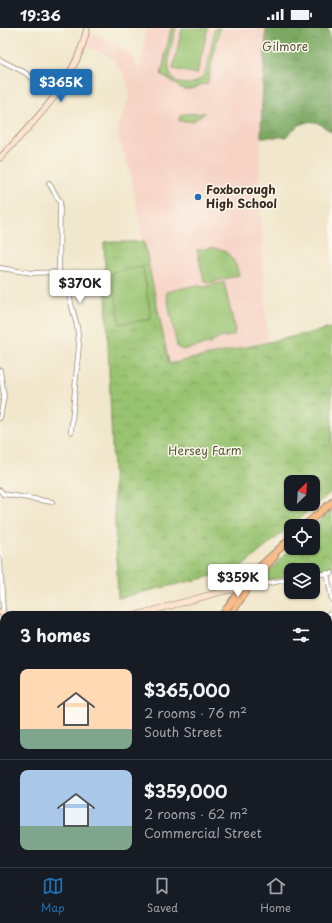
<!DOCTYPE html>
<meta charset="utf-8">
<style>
:root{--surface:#171b24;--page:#242831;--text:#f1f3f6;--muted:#9ea1a6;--line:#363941;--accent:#1f6fb2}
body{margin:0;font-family:"Playpen Sans",sans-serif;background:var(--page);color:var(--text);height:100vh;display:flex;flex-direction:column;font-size:15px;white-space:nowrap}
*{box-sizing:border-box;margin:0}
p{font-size:13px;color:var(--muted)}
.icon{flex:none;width:22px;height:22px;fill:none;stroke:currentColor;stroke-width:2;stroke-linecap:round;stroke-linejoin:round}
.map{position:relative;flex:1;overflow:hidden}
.sheet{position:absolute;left:0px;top:583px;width:332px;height:256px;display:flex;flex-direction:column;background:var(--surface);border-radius:12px 12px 0 0;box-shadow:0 1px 3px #0004}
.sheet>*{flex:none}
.needle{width:26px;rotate:25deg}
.fabs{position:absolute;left:284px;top:447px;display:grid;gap:8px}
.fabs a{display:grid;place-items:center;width:36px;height:36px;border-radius:8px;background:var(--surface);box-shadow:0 1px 3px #0004;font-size:20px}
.price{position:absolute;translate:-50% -34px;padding:0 9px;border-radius:4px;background:#fff;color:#222;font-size:13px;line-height:26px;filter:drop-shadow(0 1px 2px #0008)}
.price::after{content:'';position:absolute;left:50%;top:24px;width:12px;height:9px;margin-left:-6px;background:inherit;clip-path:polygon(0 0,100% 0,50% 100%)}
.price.current{background:var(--accent);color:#fff}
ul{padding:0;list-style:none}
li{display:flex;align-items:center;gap:12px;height:100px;padding:0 20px}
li+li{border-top:1px solid var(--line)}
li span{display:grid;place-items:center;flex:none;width:112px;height:80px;border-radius:8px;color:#555}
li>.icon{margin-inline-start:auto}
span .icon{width:48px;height:48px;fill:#fffc;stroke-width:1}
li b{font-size:17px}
h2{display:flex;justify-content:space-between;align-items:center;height:48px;padding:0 20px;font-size:17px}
.status{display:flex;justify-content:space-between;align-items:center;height:28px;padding:0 20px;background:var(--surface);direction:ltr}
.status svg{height:11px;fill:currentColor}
.tab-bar{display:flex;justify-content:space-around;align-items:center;height:56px;border-top:1px solid var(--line);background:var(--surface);font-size:11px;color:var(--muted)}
.tab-bar a{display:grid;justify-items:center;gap:2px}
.tab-bar .current{color:var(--accent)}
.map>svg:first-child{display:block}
.built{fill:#f6d2c4}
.grass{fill:url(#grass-tufts);stroke:#6a7647}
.forest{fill:url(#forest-crowns);stroke:#5a6a40}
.park{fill:url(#park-crowns);stroke:#6a7647;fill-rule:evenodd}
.garden{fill:#98c370;stroke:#6a7647}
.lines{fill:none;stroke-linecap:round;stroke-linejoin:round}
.street-casing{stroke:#968875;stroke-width:5.5}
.secondary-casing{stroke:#968875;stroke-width:7}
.primary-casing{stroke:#968875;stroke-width:8}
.highway-casing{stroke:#968875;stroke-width:8}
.street{stroke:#fff;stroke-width:4}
.secondary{stroke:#fde4d0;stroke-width:5.5}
.primary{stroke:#f9bc8a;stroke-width:6}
.highway{stroke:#f9bc8a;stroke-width:7}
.poi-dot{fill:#1f6fb2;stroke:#fbf7ec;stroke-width:1.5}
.labels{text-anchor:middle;stroke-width:3;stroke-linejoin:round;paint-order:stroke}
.park-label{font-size:12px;fill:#575837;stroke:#fbf7ec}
.poi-label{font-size:12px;font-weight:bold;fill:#3b2a1e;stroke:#fbf7ec;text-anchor:start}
</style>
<div class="status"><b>19:36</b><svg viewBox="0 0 49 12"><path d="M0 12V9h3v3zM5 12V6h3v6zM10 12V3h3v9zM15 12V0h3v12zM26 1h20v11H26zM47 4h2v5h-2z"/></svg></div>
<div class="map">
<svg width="332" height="839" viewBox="0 0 332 839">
<defs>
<pattern id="grass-tufts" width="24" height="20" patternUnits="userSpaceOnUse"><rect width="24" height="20" fill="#98c370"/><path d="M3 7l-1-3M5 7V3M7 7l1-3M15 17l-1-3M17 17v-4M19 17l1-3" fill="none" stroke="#7d9f5b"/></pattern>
<pattern id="forest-crowns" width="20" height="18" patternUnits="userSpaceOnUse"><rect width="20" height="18" fill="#7aa962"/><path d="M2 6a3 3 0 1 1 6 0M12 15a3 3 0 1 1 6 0" fill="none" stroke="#658a50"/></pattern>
<pattern id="park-crowns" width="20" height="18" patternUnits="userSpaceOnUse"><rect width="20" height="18" fill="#98c370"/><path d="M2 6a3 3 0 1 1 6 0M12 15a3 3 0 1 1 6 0" fill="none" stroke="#7d9f5b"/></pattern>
</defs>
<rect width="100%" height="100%" fill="#fbf7ec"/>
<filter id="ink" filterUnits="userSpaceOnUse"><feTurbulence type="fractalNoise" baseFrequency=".025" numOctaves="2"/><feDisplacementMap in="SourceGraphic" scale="8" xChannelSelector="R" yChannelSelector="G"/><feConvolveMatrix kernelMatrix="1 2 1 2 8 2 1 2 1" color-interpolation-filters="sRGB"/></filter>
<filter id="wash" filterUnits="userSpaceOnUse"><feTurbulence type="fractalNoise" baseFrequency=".012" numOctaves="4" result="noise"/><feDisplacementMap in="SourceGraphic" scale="16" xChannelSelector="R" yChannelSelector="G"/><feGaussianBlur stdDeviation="0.9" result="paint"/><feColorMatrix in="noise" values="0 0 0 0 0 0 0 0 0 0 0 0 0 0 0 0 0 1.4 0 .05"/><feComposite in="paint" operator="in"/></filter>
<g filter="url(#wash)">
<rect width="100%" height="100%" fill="#f1e7cc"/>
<!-- built -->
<path class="built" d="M147 0H266L265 39 262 63 259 156 267 313 169 336 147 240 132 150 118 108 119 98 130 68 128 56 124 45 111 30 98 23 85 18 89 5 106 10 126 23 134 32 139 42Z"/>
<!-- grass -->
<path class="grass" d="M205 85 193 93H179L180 88 183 86Z"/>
<!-- forest -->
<path class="forest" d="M266 0H311L312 2 328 0 332 19V104C327 102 323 97 318 95 305 90 294 100 286 109H261C261 72 265 36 266 0Z"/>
<!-- park -->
<path class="park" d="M104 214H144L169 336 332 300V463L238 542 118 570ZM291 454H313V476H291Z
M332 482V541L313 544V542H291V548L261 553 291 519V520H313V499Z"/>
<!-- garden -->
<path class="garden" d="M171 0H176C172 16 157 56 187 56 193 56 199 53 203 48 210 37 212 13 215 0H220L207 57 202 56C179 71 175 50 161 47Z
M182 0H208L197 46 173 41Z
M212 220C229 221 235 232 239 247L209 255 204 252 197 222Z
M143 239 151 291 120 296 112 244Z
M224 254 235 302 234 307 220 310 209 316 182 322 177 319 166 264 196 257 204 259Z"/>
</g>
<g filter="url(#ink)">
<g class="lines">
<defs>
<path id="street" d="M0 32 24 44 56 68
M49 155 60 174 59 244 69 267 77 298 79 317 71 404
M0 240 32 245 59 244
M0 342 4 368 0 390
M0 462 3 466 52 474
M0 531 4 600
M327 545 332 572
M313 547 332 545
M249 559 291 551
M327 587 332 584
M328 606 332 603
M0 796 4 794
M60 835 61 839"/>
<path id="secondary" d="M0 130C36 91 76 54 87 0
M0 584 6 587
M137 587 224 563 243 560"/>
<path id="primary" d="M304 498 332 474
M222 587 252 546 291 510
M231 587 248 559 275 528"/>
<path id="highway" d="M328 736 332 735
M328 750 332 746
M328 779 332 776
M328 787 332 783
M96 835V839
M101 835V839
M190 835 192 839
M198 835 199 839
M300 835V839
M224 839 228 835
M258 839 263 835"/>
</defs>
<!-- street casing -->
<use href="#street" class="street-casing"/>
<!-- secondary casing -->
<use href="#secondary" class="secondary-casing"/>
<!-- primary casing -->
<use href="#primary" class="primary-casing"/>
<!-- highway casing -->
<use href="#highway" class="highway-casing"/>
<!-- street -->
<use href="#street" class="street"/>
<!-- secondary -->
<use href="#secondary" class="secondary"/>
<!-- primary -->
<use href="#primary" class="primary"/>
<!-- highway -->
<use href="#highway" class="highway"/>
</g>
</g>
<!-- markers -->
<circle class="poi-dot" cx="198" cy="169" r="4"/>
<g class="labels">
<!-- park labels -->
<g class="park-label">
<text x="285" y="23">Gilmore</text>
<text x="205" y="427">Hersey Farm</text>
</g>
<!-- poi labels -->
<g class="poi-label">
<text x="206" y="166">Foxborough<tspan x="206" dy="14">High School</tspan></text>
</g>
</g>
</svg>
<div class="fabs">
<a><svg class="needle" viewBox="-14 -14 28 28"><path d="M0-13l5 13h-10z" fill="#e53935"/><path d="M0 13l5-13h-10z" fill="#9ea1a6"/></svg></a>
<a><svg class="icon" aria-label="locate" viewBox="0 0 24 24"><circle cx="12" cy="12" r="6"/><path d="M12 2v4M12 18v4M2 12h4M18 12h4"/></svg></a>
<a><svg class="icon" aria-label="layers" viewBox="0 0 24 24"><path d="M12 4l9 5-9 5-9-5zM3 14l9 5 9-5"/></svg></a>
</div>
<b class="price current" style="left:61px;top:75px">$365K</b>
<b class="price" style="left:80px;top:276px">$370K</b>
<b class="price" style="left:238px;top:570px">$359K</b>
<section class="sheet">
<h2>3 homes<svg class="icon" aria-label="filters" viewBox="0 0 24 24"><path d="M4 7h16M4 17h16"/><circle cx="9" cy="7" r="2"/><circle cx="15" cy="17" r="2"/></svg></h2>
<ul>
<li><span style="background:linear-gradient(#ffd9b3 75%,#7fa58c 0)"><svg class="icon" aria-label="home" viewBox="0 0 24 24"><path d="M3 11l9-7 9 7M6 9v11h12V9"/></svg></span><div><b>$365,000</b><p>2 rooms · 76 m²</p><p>South Street</p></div></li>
<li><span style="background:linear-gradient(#a9c7e8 70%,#7fa58c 0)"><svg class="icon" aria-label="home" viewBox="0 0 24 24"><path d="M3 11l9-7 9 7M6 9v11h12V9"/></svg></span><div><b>$359,000</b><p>2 rooms · 62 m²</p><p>Commercial Street</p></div></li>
</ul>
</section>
</div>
<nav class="tab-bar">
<a class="current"><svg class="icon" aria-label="map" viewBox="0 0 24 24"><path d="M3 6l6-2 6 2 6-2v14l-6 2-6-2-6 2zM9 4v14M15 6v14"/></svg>Map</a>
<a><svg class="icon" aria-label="saved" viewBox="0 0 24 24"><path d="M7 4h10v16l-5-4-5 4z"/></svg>Saved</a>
<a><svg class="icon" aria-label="home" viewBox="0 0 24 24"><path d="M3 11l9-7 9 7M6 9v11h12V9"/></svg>Home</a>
</nav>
